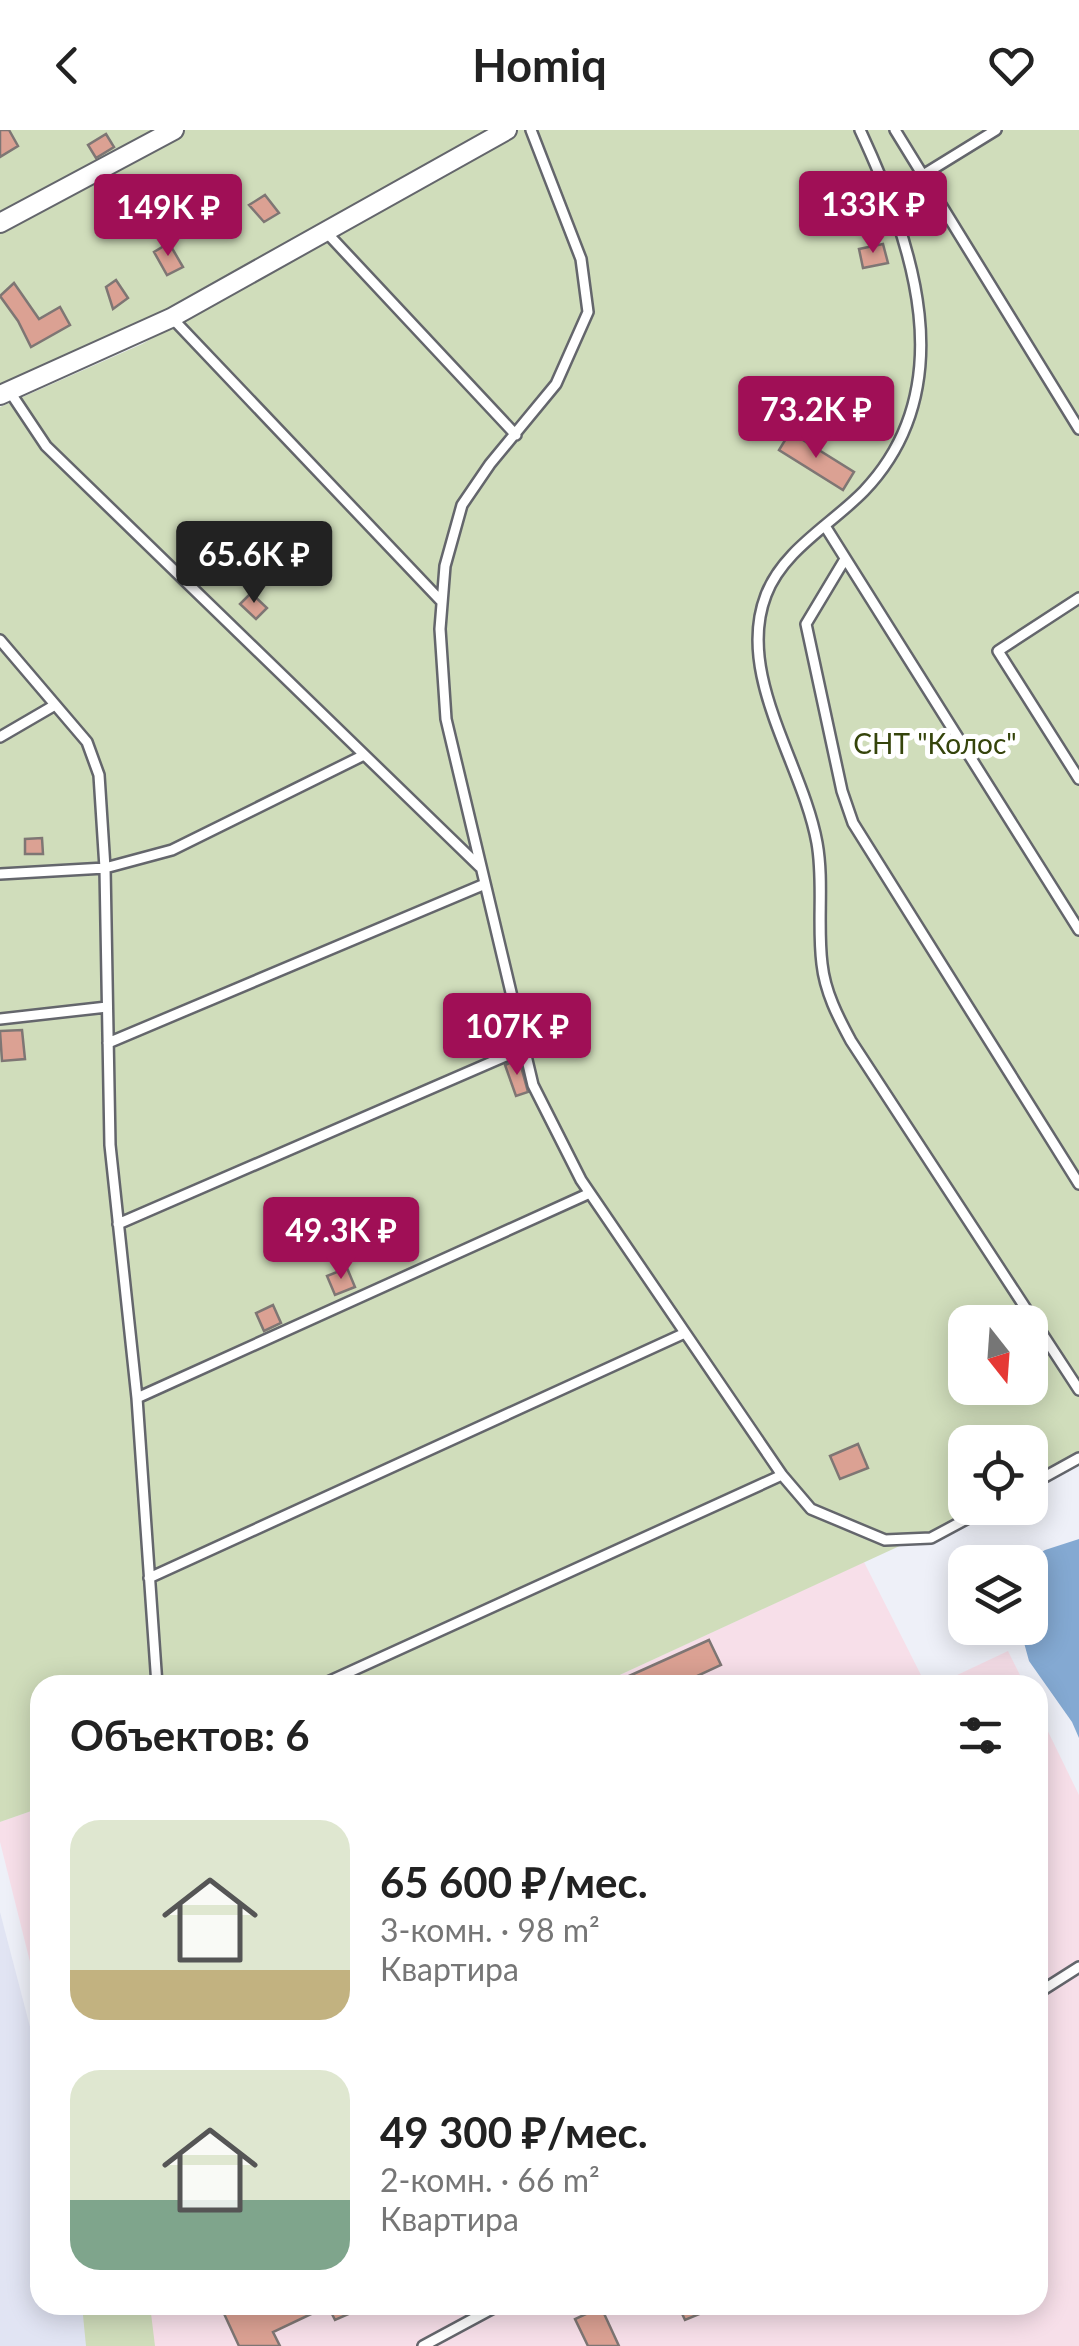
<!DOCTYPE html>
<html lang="ru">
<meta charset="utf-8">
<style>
:root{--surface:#fff;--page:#f6f6f6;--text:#222;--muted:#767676;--accent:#a00f56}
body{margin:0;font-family:Lato,sans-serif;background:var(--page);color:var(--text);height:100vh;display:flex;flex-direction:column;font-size:38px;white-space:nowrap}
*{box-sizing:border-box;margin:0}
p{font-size:32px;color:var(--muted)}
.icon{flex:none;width:55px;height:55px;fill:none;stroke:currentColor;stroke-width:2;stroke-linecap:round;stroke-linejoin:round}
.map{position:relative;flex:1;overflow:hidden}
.sheet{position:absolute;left:30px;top:1545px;width:1018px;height:640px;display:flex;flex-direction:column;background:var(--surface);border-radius:30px;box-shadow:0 5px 25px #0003}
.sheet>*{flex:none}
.needle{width:65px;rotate:163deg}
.fabs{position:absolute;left:948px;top:1175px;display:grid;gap:20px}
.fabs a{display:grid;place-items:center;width:100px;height:100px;border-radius:20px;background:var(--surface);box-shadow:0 5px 25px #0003;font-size:50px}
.price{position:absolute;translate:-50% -85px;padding:0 22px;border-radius:10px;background:var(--accent);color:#fff;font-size:32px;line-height:65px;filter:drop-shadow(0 2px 5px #0008)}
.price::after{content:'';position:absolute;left:50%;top:60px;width:30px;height:22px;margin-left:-15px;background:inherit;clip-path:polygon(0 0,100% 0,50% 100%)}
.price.active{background:#222;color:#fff}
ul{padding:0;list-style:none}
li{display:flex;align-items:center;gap:30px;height:250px;padding:0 40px}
li span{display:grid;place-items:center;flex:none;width:280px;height:200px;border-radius:30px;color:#555}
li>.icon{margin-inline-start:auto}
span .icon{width:120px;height:120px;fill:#fffc;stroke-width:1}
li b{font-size:42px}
h2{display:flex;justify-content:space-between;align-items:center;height:120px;padding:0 40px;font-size:42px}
header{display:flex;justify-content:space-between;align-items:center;height:130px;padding:0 40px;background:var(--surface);font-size:45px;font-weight:700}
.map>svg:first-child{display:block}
.built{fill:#e1e4f3}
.education{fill:#f7dfe9}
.green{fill:#d0ddbb;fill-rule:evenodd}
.water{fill:#84a9d2}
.building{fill:#dba193;stroke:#7e7674;stroke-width:2.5}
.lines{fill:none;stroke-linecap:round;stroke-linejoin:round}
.service-casing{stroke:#64666c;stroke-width:14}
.minor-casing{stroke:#64666c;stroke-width:22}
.service{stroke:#fff;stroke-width:9}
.minor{stroke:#fff;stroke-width:18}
.labels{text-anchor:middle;stroke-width:10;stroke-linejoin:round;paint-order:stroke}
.park-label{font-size:28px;fill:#35440b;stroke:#fff}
</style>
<header><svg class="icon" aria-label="back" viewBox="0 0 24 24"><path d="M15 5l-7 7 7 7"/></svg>Homiq<svg class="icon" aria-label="heart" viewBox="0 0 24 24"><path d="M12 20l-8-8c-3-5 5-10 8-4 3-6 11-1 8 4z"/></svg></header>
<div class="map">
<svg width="1079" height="2216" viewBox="0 0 1079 2216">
<rect width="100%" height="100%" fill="#eef0f8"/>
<!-- built -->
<path class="built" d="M0 1782 40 1935V2175H82L89 2216H0Z"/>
<!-- education -->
<path class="education" d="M864 1432 926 1555H598Z
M1008 1521 1025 1555H936Z
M1038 1581 1079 1665V2216H126L116 2175H1038Z
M40 1678V1872L0 1712V1692Z"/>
<!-- green -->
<path class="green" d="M0 0H499L129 200 0 256Z
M515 0H1079V1333L1030 1355V1312H965V1378H982L598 1555H40V1678L0 1692V277L142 214ZM965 1192H1030V1258H965Z
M82 2175H150L155 2216H86Z"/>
<!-- water -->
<path class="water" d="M1079 1409V1608L1072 1592 1029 1531 1020 1498H1030V1432H1025L1045 1420Z"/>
<!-- building -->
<path class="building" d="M0 0H9L18 16 0 27Z
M106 4 114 17 96 28 88 15Z
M265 65 279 83 264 92 249 75Z
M169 113 183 137 167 145 154 122Z
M883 114 888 133 863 138 859 119Z
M116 150 128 168 113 179 106 157Z
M14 153 39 189 60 177 70 195 31 217 18 191 0 166Z
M790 302 854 342 843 360 779 320Z
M251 463 267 478 256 489 240 474Z
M42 708 43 724H25V709Z
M22 900 25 929 2 931 0 901Z
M519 929 528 962 516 966 505 935Z
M347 1138 355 1157 335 1165 327 1146Z
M273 1175 281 1193 264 1201 256 1183Z
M858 1314 868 1338 840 1349 830 1326Z
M709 1510 721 1535 678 1555H609Z
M220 2175H369L335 2190 328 2176 273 2202 280 2216H239Z
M678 2175H721L685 2190Z
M601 2177 619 2216H588L575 2189Z"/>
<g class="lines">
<defs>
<path id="service" d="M531 0 581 129 588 182 556 254 490 334 462 375 445 436 440 499 446 589 533 955 581 1050 782 1345 811 1379 885 1410 931 1408 987 1378
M860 0C913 114 963 257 864 361 832 394 783 420 766 465 735 545 803 634 817 713 824 752 817 794 822 834 825 862 838 887 851 911L1079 1260
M895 0 1079 299
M923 45 996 0
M327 103 516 305
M172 188 442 472
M10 262 46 316 480 737
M825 396 1079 800
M845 429 806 494 842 661 853 693 1079 1054
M1079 468 998 521 1079 649
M0 510 87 612 99 645 105 738 110 1015 137 1268 157 1555
M0 607 55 575
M0 744 105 738 172 720 364 625
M0 889 107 877
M108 913 485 754
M118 1094 524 918
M137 1268 590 1063
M1030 1355 1079 1328
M149 1448 685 1203
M321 1555 782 1345
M1038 1863 1079 1837
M423 2216 499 2175"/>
<path id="minor" d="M0 93 174 0
M0 265 171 188 507 0"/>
</defs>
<!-- service casing -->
<use href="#service" class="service-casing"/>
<!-- minor casing -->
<use href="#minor" class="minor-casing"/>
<!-- service -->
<use href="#service" class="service"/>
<!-- minor -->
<use href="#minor" class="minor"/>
</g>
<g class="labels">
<!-- park labels -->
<g class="park-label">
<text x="935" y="624">СНТ "Колос"</text>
</g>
</g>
</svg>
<div class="fabs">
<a><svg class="needle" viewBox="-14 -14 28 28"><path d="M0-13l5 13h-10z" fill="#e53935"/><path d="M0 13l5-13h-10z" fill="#767676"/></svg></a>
<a><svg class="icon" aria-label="locate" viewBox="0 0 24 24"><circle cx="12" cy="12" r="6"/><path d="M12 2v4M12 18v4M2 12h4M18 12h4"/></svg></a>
<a><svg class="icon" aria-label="layers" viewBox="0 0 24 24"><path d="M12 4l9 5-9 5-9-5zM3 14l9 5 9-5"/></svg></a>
</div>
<b class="price" style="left:873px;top:126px">133K ₽</b>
<b class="price" style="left:168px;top:129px">149K ₽</b>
<b class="price" style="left:816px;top:331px">73.2K ₽</b>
<b class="price active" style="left:254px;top:476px">65.6K ₽</b>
<b class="price" style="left:517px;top:948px">107K ₽</b>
<b class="price" style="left:341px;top:1152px">49.3K ₽</b>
<section class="sheet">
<h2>Объектов: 6<svg class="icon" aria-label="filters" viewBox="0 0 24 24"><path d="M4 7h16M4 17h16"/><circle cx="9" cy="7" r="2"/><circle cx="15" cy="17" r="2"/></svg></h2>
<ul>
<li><span style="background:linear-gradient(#dfe7d0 75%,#c2b280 0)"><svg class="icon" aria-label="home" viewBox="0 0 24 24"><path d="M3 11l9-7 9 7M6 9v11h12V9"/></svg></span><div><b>65 600 ₽/мес.</b><p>3-комн. · 98 m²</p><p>Квартира</p></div></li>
<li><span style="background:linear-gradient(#dfe7d0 65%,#7fa58c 0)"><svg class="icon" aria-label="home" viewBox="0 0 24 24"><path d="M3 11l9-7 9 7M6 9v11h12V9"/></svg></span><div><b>49 300 ₽/мес.</b><p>2-комн. · 66 m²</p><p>Квартира</p></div></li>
</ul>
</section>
</div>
